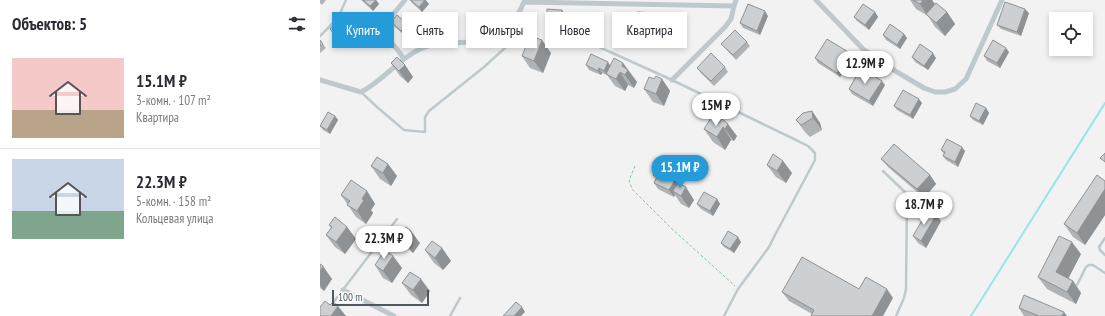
<!DOCTYPE html>
<html lang="ru">
<meta charset="utf-8">
<style>
:root{--surface:#fff;--page:#f7f7f7;--text:#2b2b33;--muted:#7c7c81;--line:#e1e1e2;--accent:#269bd9}
body{margin:0;font-family:"PT Sans Narrow",sans-serif;background:var(--page);color:var(--text);height:100vh;display:flex;flex-direction:column;font-size:15px;white-space:nowrap}
*{box-sizing:border-box;margin:0}
p{font-size:13px;color:var(--muted)}
.icon{flex:none;width:22px;height:22px;fill:none;stroke:currentColor;stroke-width:2;stroke-linecap:round;stroke-linejoin:round}
.map{position:relative;flex:1;overflow:hidden}
.drawer{display:flex;flex-direction:column;background:var(--surface);width:320px}
.drawer>*{flex:none}
.top-card{position:absolute;left:12px;top:12px;width:380px;height:36px;display:flex;gap:8px}
.tools{position:absolute;left:729px;top:12px;display:grid;gap:8px}
.tools a{display:grid;place-items:center;width:44px;height:44px;border-radius:0px;background:var(--surface);box-shadow:0 2px 6px #0003;font-size:20px}
.scale{position:absolute;left:12px;bottom:10px;width:97px;box-sizing:border-box;padding-left:4px;border:2px solid #4a595e;border-top:0;font-size:11px;line-height:14px;white-space:nowrap;color:#4a595e;-webkit-text-stroke:3px #fff;paint-order:stroke}
.price{position:absolute;translate:-50% -34px;padding:0 9px;border-radius:14px;background:#fff;color:#222;font-size:13px;line-height:26px;filter:drop-shadow(0 1px 2px #0008)}
.price::after{content:'';position:absolute;left:50%;top:24px;width:12px;height:9px;margin-left:-6px;background:inherit;clip-path:polygon(0 0,100% 0,50% 100%)}
.price.current{background:var(--accent);color:#fff}
ul{padding:0;list-style:none}
li{display:flex;align-items:center;gap:12px;height:100px;padding:0 12px}
li+li{border-top:1px solid var(--line)}
li span{display:grid;place-items:center;flex:none;width:112px;height:80px;border-radius:0px;color:#555}
li>.icon{margin-inline-start:auto}
span .icon{width:48px;height:48px;fill:#fffc;stroke-width:1}
li b{font-size:17px}
h2{display:flex;justify-content:space-between;align-items:center;height:48px;padding:0 12px;font-size:17px}
.pill{padding:0 14px;border-radius:0px;background:var(--surface);box-shadow:0 2px 6px #0003;font-size:14px;line-height:36px}
.pill.current{background:var(--accent);color:#fff}
main{display:flex;flex:1;min-height:0}
.map>svg:first-child{display:block}
.lines{fill:none;stroke-linecap:round;stroke-linejoin:round}
.stream{stroke:#94e7e6;stroke-width:2}
.path{stroke:#7ec994;stroke-width:1;stroke-dasharray:3 2;stroke-linecap:butt}
.lane{stroke:#bec9cd;stroke-width:2.5}
.street{stroke:#bec9cd;stroke-width:5}
.wall{fill:#afb3b5}
.shaded-wall{fill:#8f9294}
.building{fill:#ccd0d3;stroke:#8f9294}
</style>
<main>
<section class="drawer">
<h2>Объектов: 5<svg class="icon" aria-label="filters" viewBox="0 0 24 24"><path d="M4 7h16M4 17h16"/><circle cx="9" cy="7" r="2"/><circle cx="15" cy="17" r="2"/></svg></h2>
<ul>
<li><span style="background:linear-gradient(#f6c9c9 65%,#b9a48a 0)"><svg class="icon" aria-label="home" viewBox="0 0 24 24"><path d="M3 11l9-7 9 7M6 9v11h12V9"/></svg></span><div><b>15.1M ₽</b><p>3-комн. · 107 m²</p><p>Квартира</p></div></li>
<li><span style="background:linear-gradient(#c9d6e8 65%,#7fa58c 0)"><svg class="icon" aria-label="home" viewBox="0 0 24 24"><path d="M3 11l9-7 9 7M6 9v11h12V9"/></svg></span><div><b>22.3M ₽</b><p>5-комн. · 158 m²</p><p>Кольцевая улица</p></div></li>
</ul>
</section>
<div class="map">
<svg width="785" height="316" viewBox="0 0 785 316">
<rect width="100%" height="100%" fill="#f3f2f2"/>
<g class="lines">
<!-- stream -->
<path class="stream" d="M651 316 785 103"/>
<!-- path -->
<path class="path" d="M315 166 309 180 312 189 351 228 415 286"/>
<!-- lane -->
<path class="lane" d="M0 36 18 18 26 0
M266 41 352 80 474 139 488 146 495 153V160L455 235 449 247 418 289 404 316
M41 92 57 107 84 130 105 132V117L109 111 164 67 186 47 188 43 190 28
M563 171 587 194 586 289 584 298 576 316
M785 238 779 247 780 250 785 255
M757 285 766 267 769 265H773L785 273
M12 304 77 219
M130 316 140 298"/>
<!-- street -->
<path class="street" d="M496 0 543 49 577 72 604 88 615 92H625L635 89 646 79 682 0
M83 58C78 47 66 41 62 28L85 0
M0 80 41 92C63 81 77 60 100 49 109 44 119 44 129 43 172 40 185 46 204 2L414 6 416 0
M352 80 405 27 411 19 414 6
M23 290 74 316"/>
</g>
<!-- wall -->
<path class="wall" d="M0 0H6L2 5 0 3Z
M41 0H56L59 4 53 11Z
M90 0H106L109 4 102 12 92 3Z
M590 0H612L615 4 627 12 635 24 625 36 615 27 608 16 596 9Z
M555 12 558 17 549 30 537 21 534 17Z
M338 13 341 18 340 34 320 33 316 28Z
M709 13 701 36 681 29 677 25Z
M245 15V28L230 27 227 23Z
M448 16 440 35 423 28 420 23Z
M20 21 32 37 22 44 10 29Z
M71 22 87 24 90 28 84 35 74 26Z
M584 34 587 38 580 49 566 40 563 35Z
M0 40 6 48 0 53Z
M427 42 430 46 416 60 405 48 401 44Z
M689 52 680 68 667 61 664 56Z
M231 53 223 73 210 68 202 56Z
M530 53 533 58 520 77 498 63 495 58Z
M592 57 616 58 608 70 595 62Z
M71 63 85 65 93 77 88 83 80 76Z
M303 63 317 82 314 88 308 85 305 91 295 86 287 75 282 73 281 75 269 70 266 65H290Z
M405 67 408 72 394 86 380 72 377 68Z
M334 79H342L350 91 344 106 333 102 324 89Z
M565 85 553 106 532 94 529 89Z
M602 103 593 119 577 110 574 106Z
M666 108 669 113 663 125 653 120 650 116Z
M492 111 500 123 502 130 490 137 485 132 476 120Z
M15 116 18 120 10 134 3 130 0 126Z
M391 118 417 136 414 141 411 140 405 150 393 142 384 129Z
M621 150 645 151 638 167 626 160 623 156 624 154Z
M561 159 610 175 616 184 604 198 568 167Z
M463 161 472 173 466 183 456 177 447 165Z
M68 164 77 176 71 186 60 179 51 166Z
M333 175 355 180 357 183 374 200 369 208 361 204 355 195 354 197 338 189 334 183 336 178Z
M785 181V215L765 245 753 237 744 224Z
M47 191 55 204 51 210 53 213 46 224 36 217 21 195Z
M397 199 400 204 393 216 381 209 377 204Z
M621 221 606 248 598 243 593 236Z
M9 225 27 227 36 239 25 254 15 247 6 235 11 228Z
M79 237 100 243 93 253 88 249Z
M421 242 414 253 404 247 401 243Z
M122 248 131 261 123 270 114 263 105 250Z
M761 254 748 278 753 281 761 293 756 304 727 289 718 277Z
M73 256 82 268 72 283 63 278 55 265Z
M0 264 12 279 4 291 0 288Z
M82 283 110 291 102 303 91 295Z
M539 289 573 298 492 314 469 301 462 292Z
M699 308 747 316H704Z"/>
<!-- shaded-wall -->
<path class="shaded-wall" d="M56 0 59 4 53 11 50 6Z
M105 0 109 4 102 12 99 7Z
M603 0H612L616 6 607 15 600 4Z
M705 9 709 13 701 36 697 32Z
M242 10 245 15V28L242 23Z
M445 11 448 16 440 35 437 31Z
M555 12 558 17 549 30 545 25Z
M627 12 635 24 625 36 616 23Z
M338 13 341 18 340 34 337 30Z
M87 24 90 28 84 35 81 31Z
M584 34 587 38 580 49 577 45Z
M222 40 231 53 223 73 214 61Z
M686 48 689 52 680 68 677 63Z
M530 53 533 58 520 77 517 73Z
M613 53 616 58 608 70 604 66Z
M288 62 291 67 286 74 284 71Z
M303 63 317 82 314 88 305 75 302 66Z
M85 65 93 77 88 83 79 71Z
M279 68 282 73 281 75 278 71Z
M300 72 308 85 305 91 296 79Z
M342 79 350 91 344 106 336 94Z
M562 81 565 85 553 106 549 101Z
M599 99 602 103 593 119 590 115Z
M666 108 669 113 663 125 659 121Z
M492 111 500 123 502 130 493 118Z
M15 116 18 120 10 134 7 130Z
M408 124 417 136 414 141 405 129Z
M403 127 411 140 405 150 397 137Z
M642 147 645 151 638 167 635 162Z
M463 161 472 173 466 183 457 171Z
M68 164 77 176 71 186 63 173Z
M610 175 616 184 604 198 597 189Z
M355 180 359 186 353 191 355 195 354 197 349 190Z
M366 187 374 200 369 208 361 196Z
M785 189V215L765 245 757 233Z
M47 191 55 204 51 210 53 213 46 224 37 211 42 199Z
M397 199 400 204 393 216 390 211Z
M616 215 621 221 606 248 601 241Z
M27 227 36 239 25 254 16 242Z
M91 231 100 243 93 253 84 240Z
M418 237 421 242 414 253 410 249Z
M752 242 761 254 745 285 736 272Z
M122 248 131 261 123 270 115 258Z
M73 256 82 268 72 283 63 271Z
M3 266 12 279 4 291 0 285V272Z
M101 279 110 291 102 303 93 290Z
M753 281 761 293 756 304 747 292Z
M567 289 573 298 563 316H552Z
M18 306 26 316H11Z
M202 307 205 312 201 316H194Z
M744 312 747 316H742Z"/>
<!-- building -->
<path class="building" d="M43 0H56L50 6Z
M90 0H105L99 7Z
M593 0H603L600 4Z
M685 2 705 9 697 32 677 25Z
M616 3 627 12 616 23 606 14Z
M428 4 445 11 437 31 420 23Z
M543 4 555 12 545 25 534 17Z
M227 9 242 10V23H227Z
M317 12 338 13 337 30 316 28Z
M77 15 87 24 81 31 71 22Z
M20 21 29 32 19 40 10 29Z
M570 24 584 34 577 45 563 35Z
M415 30 427 42 413 55 401 44Z
M210 36 222 40 214 61 202 56Z
M507 39 530 53 517 73 495 58Z
M0 40 3 44 0 46Z
M673 40 686 48 677 63 664 56Z
M600 44 613 53 604 66 592 57Z
M391 53 405 67 391 81 377 68Z
M271 54 288 62 284 71 279 68 278 71 266 65Z
M77 57 85 65 79 71 71 63Z
M294 58 303 63 302 66 308 70 305 75 300 72 296 79 286 74Z
M541 68 562 81 549 101 529 89Z
M336 76 342 79 336 94 324 89 329 77 334 79Z
M583 90 599 99 590 115 574 106Z
M656 103 666 108 659 121 650 116Z
M492 111 493 118 481 125 476 120 483 113Z
M8 112 15 116 7 130 0 126Z
M391 118 399 123 402 119 408 124 405 129 403 127 397 137 384 129Z
M627 139 642 147 635 162 623 156 625 152 621 150Z
M574 144 610 175 597 189 561 159Z
M785 153V162L780 158Z
M453 154 463 161 457 171 447 165Z
M57 157 68 164 63 173 51 166Z
M336 170 355 180 349 190 334 183 337 177 333 175Z
M777 175 785 181V189L757 233 744 224Z
M31 180 47 191 42 199 44 200 37 211 27 205 30 201 21 195Z
M358 183 366 187 361 196 353 191Z
M384 192 397 199 390 211 377 204Z
M608 210 616 215 601 241 593 236Z
M15 217 27 227 16 242 6 235 12 227 9 225Z
M86 227 91 231 84 240 79 237Z
M408 231 418 237 410 249 401 243Z
M739 236 752 242 736 272 753 281 747 292 718 277Z
M112 241 122 248 115 258 105 250Z
M65 250 73 256 63 271 55 265Z
M482 257 539 289 546 277 567 289 552 316H491L494 310 462 292Z
M0 264 3 266 0 272Z
M90 272 101 279 93 290 82 283Z
M704 295 744 312 742 316H719L699 308Z
M5 301 10 305 13 302 18 306 11 316H0V307Z
M196 302 202 307 194 316H183Z"/>
</svg>
<div class="tools">
<a><svg class="icon" aria-label="locate" viewBox="0 0 24 24"><circle cx="12" cy="12" r="6"/><path d="M12 2v4M12 18v4M2 12h4M18 12h4"/></svg></a>
</div>
<div class="scale">100 m</div>
<b class="price" style="left:545px;top:85px">12.9M ₽</b>
<b class="price" style="left:396px;top:127px">15M ₽</b>
<b class="price current" style="left:360px;top:189px">15.1M ₽</b>
<b class="price" style="left:604px;top:226px">18.7M ₽</b>
<b class="price" style="left:64px;top:260px">22.3M ₽</b>
<div class="top-card">
<a class="pill current">Купить</a>
<a class="pill">Снять</a>
<a class="pill">Фильтры</a>
<a class="pill">Новое</a>
<a class="pill">Квартира</a>
</div>
</div>
</main>
